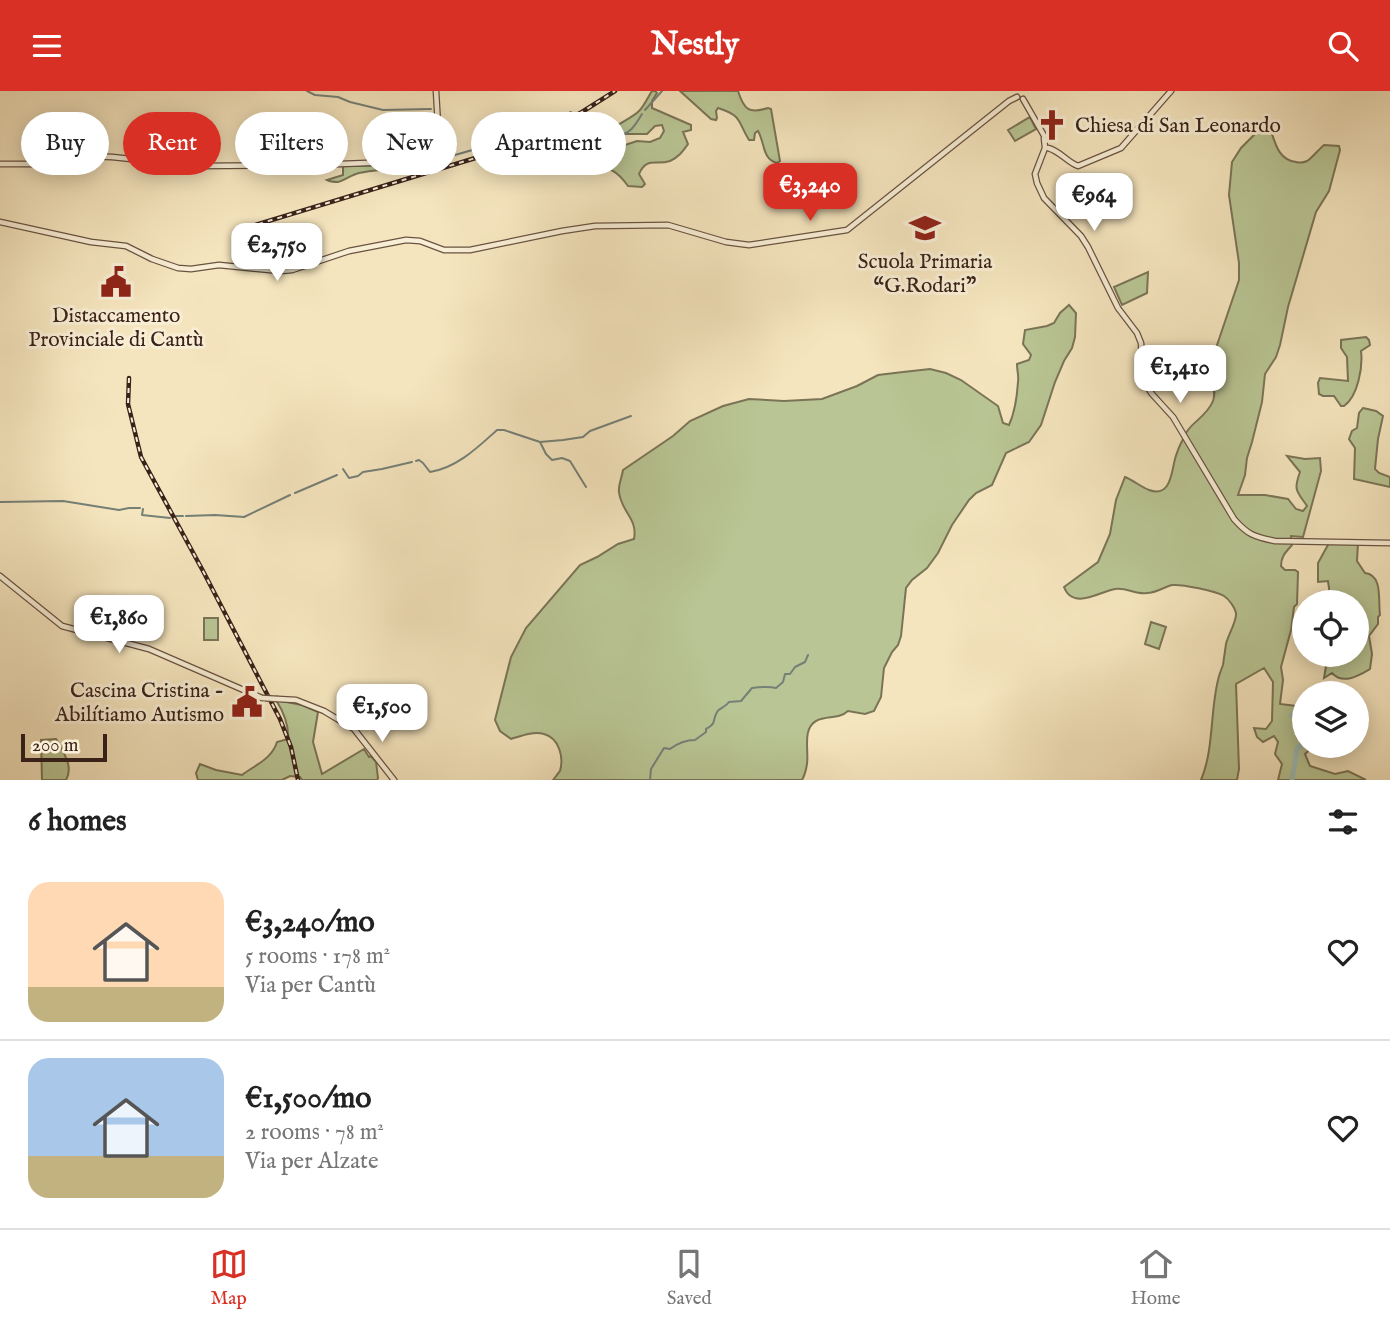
<!DOCTYPE html>
<meta charset="utf-8">
<style>
:root{--surface:#fff;--page:#f2f2f2;--text:#222;--muted:#767676;--line:#e0e0e0;--accent:#d93025}
body{margin:0;font-family:"IM FELL English",serif;background:var(--page);color:var(--text);height:100vh;display:flex;flex-direction:column;font-size:26px;white-space:nowrap}
*{box-sizing:border-box;margin:0}
p{font-size:23px;color:var(--muted)}
.icon{flex:none;width:38px;height:38px;fill:none;stroke:currentColor;stroke-width:2;stroke-linecap:round;stroke-linejoin:round}
.map{position:relative;height:689px;overflow:hidden}
.details{display:flex;flex-direction:column;background:var(--surface);flex:1}
.details>*{flex:none}
.banner{position:absolute;left:21px;top:21px;width:700px;height:63px;display:flex;gap:14px}
.fabs{position:absolute;left:1292px;top:499px;display:grid;gap:14px}
.fabs a{display:grid;place-items:center;width:77px;height:77px;border-radius:50%;background:var(--surface);box-shadow:0 4px 18px #0003;font-size:35px}
.scale{position:absolute;left:21px;bottom:18px;width:86px;box-sizing:border-box;padding-left:7px;border:4px solid #3a2219;border-top:0;font-size:19px;line-height:24px;white-space:nowrap;color:#3a2219;-webkit-text-stroke:5px #f8eed5;paint-order:stroke}
.price{position:absolute;translate:-50% -60px;padding:0 16px;border-radius:14px;background:#fff;color:#222;font-size:23px;line-height:46px;filter:drop-shadow(0 2px 4px #0008)}
.price::after{content:'';position:absolute;left:50%;top:42px;width:21px;height:16px;margin-left:-10px;background:inherit;clip-path:polygon(0 0,100% 0,50% 100%)}
.price.current{background:var(--accent);color:#fff}
ul{padding:0;list-style:none}
li{display:flex;align-items:center;gap:21px;height:175px;padding:0 28px}
li+li{border-top:2px solid var(--line)}
li span{display:grid;place-items:center;flex:none;width:196px;height:140px;border-radius:21px;color:#555}
li>.icon{margin-inline-start:auto}
span .icon{width:84px;height:84px;fill:#fffc;stroke-width:1}
li b{font-size:30px}
h2{display:flex;justify-content:space-between;align-items:center;height:84px;padding:0 28px;font-size:30px}
.pill{padding:0 24px;border-radius:32px;background:var(--surface);box-shadow:0 4px 18px #0003;font-size:24px;line-height:63px}
.pill.current{background:var(--accent);color:#fff}
header{display:flex;justify-content:space-between;align-items:center;height:91px;padding:0 28px;background:var(--accent);color:#fff;font-size:32px;font-weight:700}
.tabs{display:flex;justify-content:space-around;align-items:center;height:98px;border-top:2px solid var(--line);background:var(--surface);font-size:19px;color:var(--muted)}
.tabs a{display:grid;justify-items:center;gap:4px}
.tabs .current{color:var(--accent)}
.map>svg:first-child{display:block}
.green{fill:#b9c594;stroke:#7a7456;stroke-width:2}
.lines{fill:none;stroke-linecap:round;stroke-linejoin:round}
.stream{stroke:#758077;stroke-width:2}
.river{stroke:#9dbeb6;stroke-width:5}
.tertiary-casing{stroke:#695342;stroke-width:7}
.tertiary{stroke:#f8eed5;stroke-width:4.5}
.rail-casing{stroke:#3a2219;stroke-width:4.5}
.rail{stroke:#f8eed5;stroke-width:2;stroke-dasharray:5;stroke-linecap:butt}
.tertiary-bridge-casing{stroke:#695342;stroke-width:7;stroke-linecap:butt}
.tertiary-bridge{stroke:#f8eed5;stroke-width:4.5}
.labels{text-anchor:middle;stroke-width:6;stroke-linejoin:round;paint-order:stroke}
.poi-label{font-size:21px;fill:#3a2219;stroke:#f8eed5}
</style>
<header><svg class="icon" aria-label="menu" viewBox="0 0 24 24"><path d="M4 6h16M4 12h16M4 18h16"/></svg>Nestly<svg class="icon" aria-label="search" viewBox="0 0 24 24"><circle cx="10" cy="10" r="6"/><path d="M15 15l6 6"/></svg></header>
<div class="map">
<svg width="1390" height="689" viewBox="0 0 1390 689">
<rect width="100%" height="100%" fill="#f5e5be"/>
<filter id="stains"><feTurbulence type="fractalNoise" baseFrequency=".00286" numOctaves="4"/><feColorMatrix values="0 0 0 0 .2 0 0 0 0 .09 0 0 0 0 .02 0 0 0 .5 -.17"/></filter>
<radialGradient id="worn" r=".72"><stop offset=".6" stop-color="#630" stop-opacity="0"/><stop offset="1" stop-color="#630" stop-opacity=".3"/></radialGradient>
<!-- green -->
<path class="green" d="M652 0H655L657 2 652 10V17L691 34V39L683 41 688 53C683 60 679 66 670 70 656 75 647 65 639 83L645 93 642 96 628 95C611 71 602 79 580 71L582 65 601 62 637 50 650 51 660 47 664 40 662 34 655 35 647 43H614L611 40C619 31 631 28 639 20 644 15 648 6 652 0Z
M680 0H738C744 19 749 23 768 17L771 18 780 70 777 72C762 68 765 52 758 40L755 42 754 49H749C737 30 743 25 718 17L716 20 717 27 716 29 711 28Z
M1030 26 1036 38 1015 50 1008 39Z
M1270 37C1275 51 1278 69 1296 71 1300 72 1303 72 1307 70 1312 67 1319 58 1324 54L1339 55 1340 59 1329 100 1316 121 1288 216 1280 254 1276 266 1265 283 1262 311 1252 351 1247 367 1245 384 1238 404H1265L1288 408 1296 418 1303 420 1307 415C1297 400 1293 400 1300 381L1287 365 1305 368 1320 367 1321 380 1303 446 1291 445 1292 454C1286 461 1281 465 1281 475L1285 479H1295L1298 481 1297 513 1294 516 1291 539 1281 576 1283 589 1280 613 1304 616V654L1314 655 1305 663 1310 675 1335 683 1348 680 1366 689H1278L1282 673 1275 663 1278 651 1274 645 1263 651 1257 646 1254 637 1266 638 1272 630 1273 591 1264 577 1236 593 1239 678 1237 689H1201C1214 658 1210 621 1218 589 1219 584 1221 579 1223 574 1224 567 1225 560 1226 553 1228 544 1237 530 1236 522 1235 517 1229 508 1224 505 1216 500 1182 493 1172 494 1164 496 1156 502 1147 502 1136 504 1126 496 1115 498 1101 500 1073 520 1064 496L1098 471 1110 443 1116 409 1125 386C1133 389 1141 396 1149 399 1174 408 1171 374 1177 362 1179 355 1183 349 1186 342 1192 331 1207 325 1213 310 1219 294 1202 280 1216 257L1239 189V172L1229 104 1232 71 1241 57 1259 39Z
M425 63 429 64 430 67C411 80 382 77 359 82 351 84 345 89 338 91 335 91 329 90 327 89L343 84V75C368 74 404 77 425 63Z
M1148 181 1147 202 1122 214 1114 196Z
M1069 214 1076 222 1075 246 1072 257 1064 270 1055 291 1041 334 1029 351 1006 362 992 394 976 402 969 409 952 434 938 462 927 477 912 489 906 497 901 545 898 554 892 561 884 577 881 606 874 620 865 623 848 620C838 629 827 624 816 630 802 638 809 660 807 673 806 679 805 684 802 689H553C554 688 559 681 560 680 564 666 559 647 544 643 533 640 521 645 511 648L500 640 495 629 511 566 526 537 580 474 597 466 618 453 634 448C638 427 621 421 619 401 618 395 622 386 623 379L673 345 690 330 723 315 749 308 784 310 822 308 857 295 878 284 903 281 930 278 946 282 961 289 998 315 1003 332 1009 334C1015 321 1017 306 1018 291 1019 285 1017 280 1017 273L1029 269 1031 264 1023 253 1025 239 1047 235 1054 232 1060 222Z
M1366 246 1369 249 1370 254 1361 260C1363 276 1358 305 1344 315H1341L1334 305H1323L1319 303 1318 292 1320 287 1348 290 1347 266 1341 257V249Z
M1363 317 1376 320 1383 325 1378 348 1375 378 1379 382 1390 386V396L1354 388 1355 357 1349 348 1352 340 1357 337 1359 322Z
M1329 452H1358L1357 470 1365 482C1383 484 1378 509 1380 524L1378 526V533L1369 545 1372 563 1370 578C1358 585 1343 594 1332 582L1324 587 1326 575 1323 564H1356V511H1331L1328 490 1318 491V472Z
M204 527H218V549H204Z
M1151 531 1166 536 1159 558 1145 553Z
M276 609 302 614 318 621 313 651 322 683 364 658 369 666 371 665 376 671 378 687 377 689H302L300 686 290 685 282 689H198L196 682 200 673 216 679 242 684C255 674 272 668 277 651L288 648C289 635 283 620 276 609Z
M56 648C63 661 74 675 66 689H42L41 649Z"/>
<g class="lines">
<!-- stream -->
<path class="stream" d="M307 0 315 4 338 6 350 11 383 19 431 18
M645 19 662 0
M577 32C587 40 594 42 607 37
M609 40 615 45C630 44 635 35 642 23
M442 66 455 64 514 47 571 21
M540 351 546 363 552 369 562 367 570 370 586 396
M416 370 419 369 423 372 430 381C457 377 478 356 497 339H504L540 351 563 349 583 346 590 340 631 325
M343 378 349 387 358 385 363 381 382 378 412 371
M295 402 337 384
M0 411 63 410 119 419 129 417H140
M143 418 142 424 170 427
M176 425H183
M186 425 215 424 244 426 290 404
M650 689 651 678 664 657 670 658C678 652 685 649 695 649L706 641V638C717 632 712 630 717 621 719 617 726 616 729 611L741 610 752 597C760 596 768 595 776 597L783 591 785 583H790L795 576 805 571 808 564"/>
<!-- river -->
<path class="river" d="M1292 624 1301 626 1304 631
M1292 689 1297 658 1304 650"/>
<defs>
<path id="tertiary" d="M1023 8 1046 48
M1044 47 1045 57 1035 83 1037 92 1044 107 1081 145 1088 156 1118 217 1137 242 1141 252 1143 280 1146 294 1152 303 1173 326 1234 428C1247 443 1254 446 1275 450L1390 452
M1048 57C1060 60 1067 71 1078 75L1121 57 1171 0
M0 73H33L86 65 112 66 199 75 315 74 392 71 415 65 431 52 438 34 436 0
M0 131 91 151 126 155 152 168 178 177 191 178 219 174 280 180 292 179 349 160 406 149 420 150 444 159H470L562 140 595 135 668 134 726 151 749 154 847 139 1009 10 1017 6
M0 485 62 535 149 558 262 607
M278 608 296 609 324 620 354 638 394 689"/>
</defs>
<!-- tertiary casing -->
<use href="#tertiary" class="tertiary-casing"/>
<!-- tertiary -->
<use href="#tertiary" class="tertiary"/>
<defs>
<path id="rail" d="M239 139 482 65 536 46 582 21 615 0
M129 287 128 313 141 366 203 480 280 628 291 656 298 689"/>
</defs>
<!-- rail casing -->
<use href="#rail" class="rail-casing"/>
<!-- rail -->
<use href="#rail" class="rail"/>
<defs>
<path id="tertiary-bridge" d="M262 607 278 608"/>
</defs>
<!-- tertiary-bridge casing -->
<use href="#tertiary-bridge" class="tertiary-bridge-casing"/>
<!-- tertiary-bridge -->
<use href="#tertiary-bridge" class="tertiary-bridge"/>
</g>
<!-- icons -->
<defs>
<symbol id="church-bare" viewBox="-9 -9 18 18"><path d="M-1.2-6h2.4v3.5h3.3v2.4h-3.3V6h-2.4V-.1h-3.3v-2.4h3.3Z" fill="#8f2418" stroke="#f8eed5" stroke-width="2.5" paint-order="stroke"/></symbol>
<symbol id="school-bare" viewBox="-9 -9 18 18"><path d="M0-5L7-2L0 1L-7-2ZM-4 1L0 2.5L4 1V4Q0 6-4 4Z" fill="#8f2418" stroke="#f8eed5" stroke-width="2.5" paint-order="stroke"/></symbol>
<symbol id="civic-bare" viewBox="-9 -9 18 18"><path d="M-.6-6.5H3V-4.5H.6V-3L4-1V1h2V6H-6V1h2V-1L-.6-3ZM-1.2 2.5V6h2.4V2.5Z" fill="#8f2418" stroke="#f8eed5" stroke-width="2.5" paint-order="stroke"/></symbol>
</defs>
<g fill-rule="evenodd">
<use href="#church-bare" x="1030" y="12" width="44" height="44"/>
<use href="#school-bare" x="903" y="115" width="44" height="44"/>
<use href="#civic-bare" x="94" y="169" width="44" height="44"/>
<use href="#civic-bare" x="225" y="589" width="44" height="44"/>
</g>
<g class="labels">
<!-- poi labels -->
<g class="poi-label">
<text x="1075" y="41" text-anchor="start">Chiesa di San Leonardo</text>
<text x="925" y="177">Scuola Primaria<tspan x="925" dy="24">“G.Rodari”</tspan></text>
<text x="116" y="231">Distaccamento<tspan x="116" dy="24">Provinciale di Cantù</tspan></text>
<text x="224" y="606" text-anchor="end">Cascina Cristina -<tspan x="224" dy="24">Abilítiamo Autismo</tspan></text>
</g>
</g>
<rect width="100%" height="100%" filter="url(#stains)"/>
<rect width="100%" height="100%" fill="url(#worn)"/>
</svg>
<div class="fabs">
<a><svg class="icon" aria-label="locate" viewBox="0 0 24 24"><circle cx="12" cy="12" r="6"/><path d="M12 2v4M12 18v4M2 12h4M18 12h4"/></svg></a>
<a><svg class="icon" aria-label="layers" viewBox="0 0 24 24"><path d="M12 4l9 5-9 5-9-5zM3 14l9 5 9-5"/></svg></a>
</div>
<div class="scale">200 m</div>
<b class="price current" style="left:810px;top:132px">€3,240</b>
<b class="price" style="left:1094px;top:142px">€964</b>
<b class="price" style="left:277px;top:192px">€2,750</b>
<b class="price" style="left:1180px;top:314px">€1,410</b>
<b class="price" style="left:119px;top:564px">€1,860</b>
<b class="price" style="left:382px;top:653px">€1,500</b>
<div class="banner">
<a class="pill">Buy</a>
<a class="pill current">Rent</a>
<a class="pill">Filters</a>
<a class="pill">New</a>
<a class="pill">Apartment</a>
</div>
</div>
<section class="details">
<h2>6 homes<svg class="icon" aria-label="filters" viewBox="0 0 24 24"><path d="M4 7h16M4 17h16"/><circle cx="9" cy="7" r="2"/><circle cx="15" cy="17" r="2"/></svg></h2>
<ul>
<li><span style="background:linear-gradient(#ffd9b3 75%,#c2b280 0)"><svg class="icon" aria-label="home" viewBox="0 0 24 24"><path d="M3 11l9-7 9 7M6 9v11h12V9"/></svg></span><div><b>€3,240/mo</b><p>5 rooms · 178 m²</p><p>Via per Cantù</p></div><svg class="icon" aria-label="heart" viewBox="0 0 24 24"><path d="M12 20l-8-8c-3-5 5-10 8-4 3-6 11-1 8 4z"/></svg></li>
<li><span style="background:linear-gradient(#a9c7e8 70%,#c2b280 0)"><svg class="icon" aria-label="home" viewBox="0 0 24 24"><path d="M3 11l9-7 9 7M6 9v11h12V9"/></svg></span><div><b>€1,500/mo</b><p>2 rooms · 78 m²</p><p>Via per Alzate</p></div><svg class="icon" aria-label="heart" viewBox="0 0 24 24"><path d="M12 20l-8-8c-3-5 5-10 8-4 3-6 11-1 8 4z"/></svg></li>
</ul>
</section>
<nav class="tabs">
<a class="current"><svg class="icon" aria-label="map" viewBox="0 0 24 24"><path d="M3 6l6-2 6 2 6-2v14l-6 2-6-2-6 2zM9 4v14M15 6v14"/></svg>Map</a>
<a><svg class="icon" aria-label="saved" viewBox="0 0 24 24"><path d="M7 4h10v16l-5-4-5 4z"/></svg>Saved</a>
<a><svg class="icon" aria-label="home" viewBox="0 0 24 24"><path d="M3 11l9-7 9 7M6 9v11h12V9"/></svg>Home</a>
</nav>
